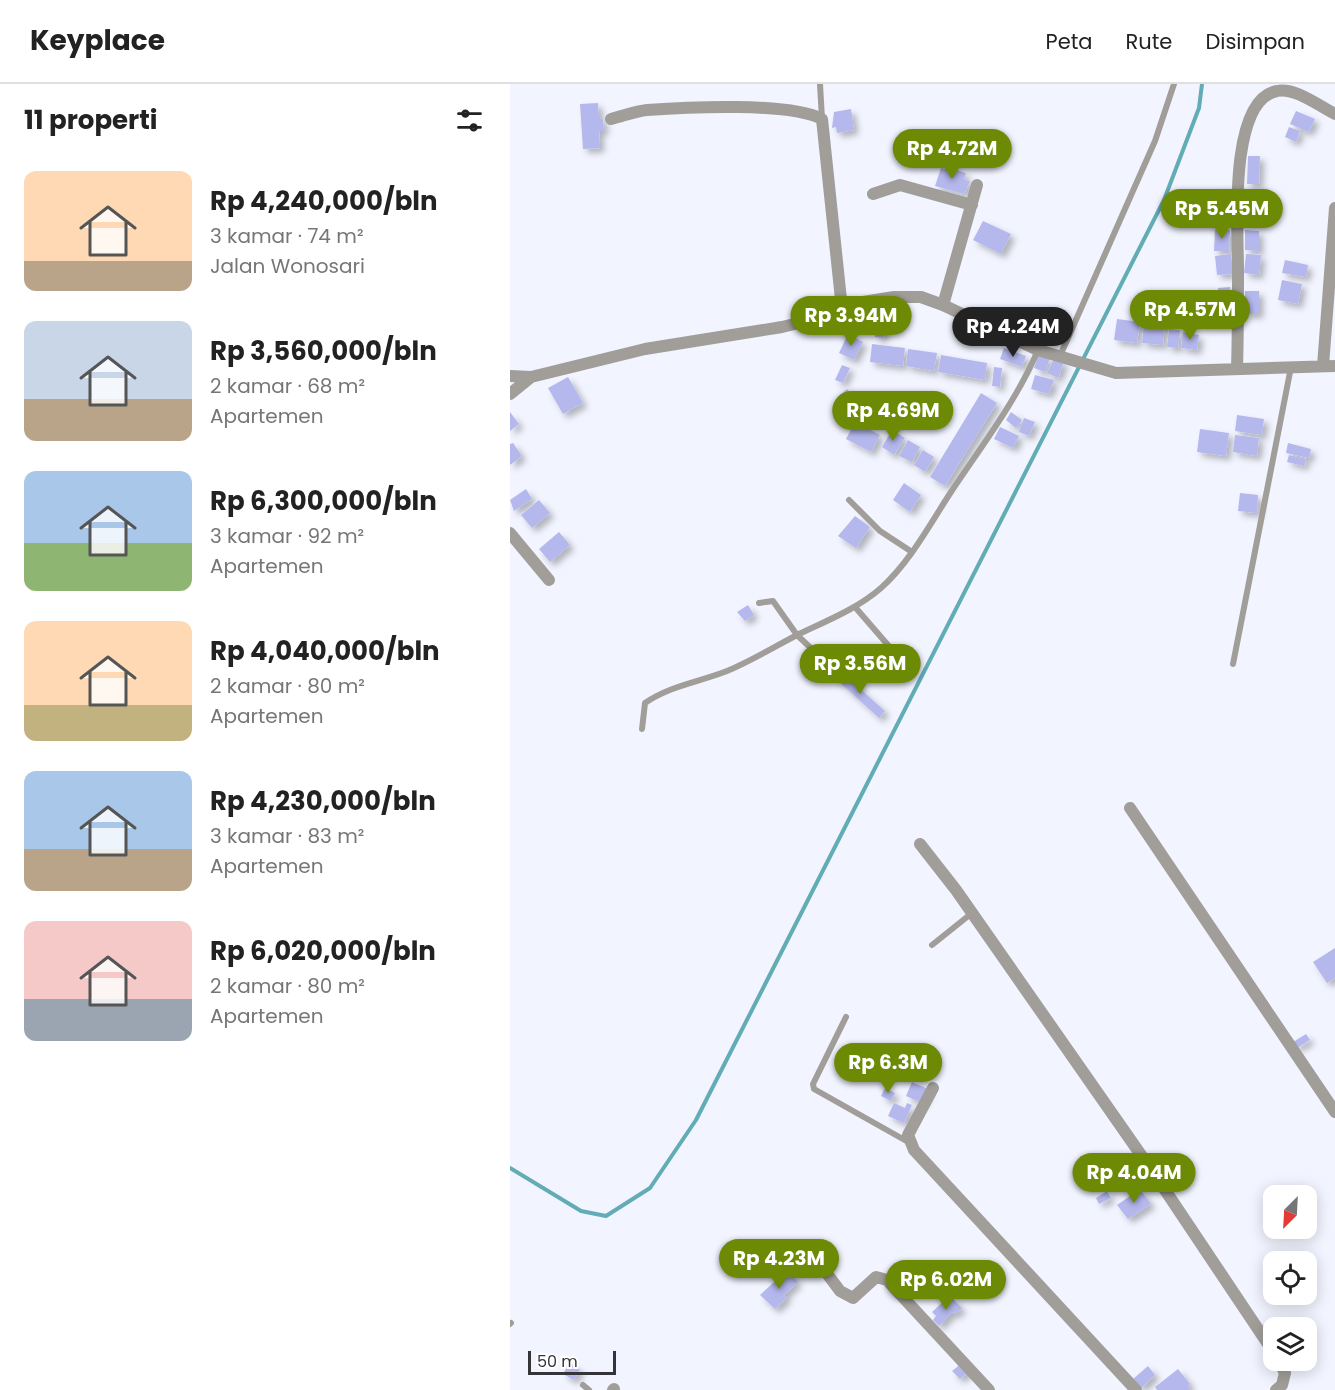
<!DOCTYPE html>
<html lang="id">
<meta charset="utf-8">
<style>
:root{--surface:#fff;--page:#f2f2f2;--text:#222;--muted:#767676;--line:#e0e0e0;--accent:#6d8a04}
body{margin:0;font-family:Poppins,sans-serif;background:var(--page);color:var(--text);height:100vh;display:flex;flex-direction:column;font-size:22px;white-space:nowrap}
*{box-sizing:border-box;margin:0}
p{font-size:20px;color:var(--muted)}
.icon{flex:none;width:33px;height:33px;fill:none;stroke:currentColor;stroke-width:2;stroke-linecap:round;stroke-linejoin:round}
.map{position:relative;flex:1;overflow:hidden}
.drawer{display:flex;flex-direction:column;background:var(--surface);width:510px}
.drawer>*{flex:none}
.needle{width:39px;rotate:204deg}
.tools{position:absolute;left:753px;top:1101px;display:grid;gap:12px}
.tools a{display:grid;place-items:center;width:54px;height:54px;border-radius:12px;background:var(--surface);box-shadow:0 3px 15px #0003;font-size:30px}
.scale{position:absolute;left:18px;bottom:15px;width:88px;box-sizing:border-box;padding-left:6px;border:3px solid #343439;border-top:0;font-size:16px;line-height:21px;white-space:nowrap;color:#343439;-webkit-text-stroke:4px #fff;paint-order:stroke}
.price{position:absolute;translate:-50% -51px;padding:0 14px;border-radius:21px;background:var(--accent);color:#fff;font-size:20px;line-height:39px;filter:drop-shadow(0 2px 3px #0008)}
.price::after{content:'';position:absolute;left:50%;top:36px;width:18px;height:14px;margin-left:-9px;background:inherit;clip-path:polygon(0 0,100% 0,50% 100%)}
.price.on{background:#222;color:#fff}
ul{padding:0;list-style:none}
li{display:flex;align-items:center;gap:18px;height:150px;padding:0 24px}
li span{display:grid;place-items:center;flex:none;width:168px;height:120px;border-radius:12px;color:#555}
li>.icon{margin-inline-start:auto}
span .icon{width:72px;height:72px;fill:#fffc;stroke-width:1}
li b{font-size:26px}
h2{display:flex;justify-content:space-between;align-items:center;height:72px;padding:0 24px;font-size:26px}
header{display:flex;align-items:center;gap:36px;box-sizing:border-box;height:84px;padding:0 30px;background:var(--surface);border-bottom:2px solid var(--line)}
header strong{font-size:28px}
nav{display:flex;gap:33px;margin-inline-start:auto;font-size:21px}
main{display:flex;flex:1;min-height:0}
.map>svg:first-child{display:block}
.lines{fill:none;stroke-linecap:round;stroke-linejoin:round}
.stream{stroke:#62acb5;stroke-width:4}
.building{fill:#b5b8ed;filter:url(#shadow)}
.lane{stroke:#a19e9a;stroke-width:6}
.street{stroke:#a19e9a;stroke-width:12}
</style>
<header>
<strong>Keyplace</strong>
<nav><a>Peta</a><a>Rute</a><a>Disimpan</a></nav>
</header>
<main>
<section class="drawer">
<h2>11 properti<svg class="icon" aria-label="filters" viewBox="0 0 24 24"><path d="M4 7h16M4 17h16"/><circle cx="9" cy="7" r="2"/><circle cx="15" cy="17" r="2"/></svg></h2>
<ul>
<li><span style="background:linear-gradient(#ffd9b3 75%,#b9a48a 0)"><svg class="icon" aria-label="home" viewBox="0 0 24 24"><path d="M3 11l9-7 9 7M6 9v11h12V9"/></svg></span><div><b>Rp 4,240,000/bln</b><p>3 kamar · 74 m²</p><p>Jalan Wonosari</p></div></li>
<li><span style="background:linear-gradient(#c9d6e8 65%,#b9a48a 0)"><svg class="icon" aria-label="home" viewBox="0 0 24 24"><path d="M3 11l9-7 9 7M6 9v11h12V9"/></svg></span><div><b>Rp 3,560,000/bln</b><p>2 kamar · 68 m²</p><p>Apartemen</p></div></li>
<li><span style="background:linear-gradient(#a9c7e8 60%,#8fb573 0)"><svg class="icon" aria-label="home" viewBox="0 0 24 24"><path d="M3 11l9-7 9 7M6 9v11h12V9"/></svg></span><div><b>Rp 6,300,000/bln</b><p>3 kamar · 92 m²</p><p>Apartemen</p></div></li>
<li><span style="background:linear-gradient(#ffd9b3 70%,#c2b280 0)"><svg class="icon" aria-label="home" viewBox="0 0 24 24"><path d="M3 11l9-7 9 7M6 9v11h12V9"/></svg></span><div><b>Rp 4,040,000/bln</b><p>2 kamar · 80 m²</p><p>Apartemen</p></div></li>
<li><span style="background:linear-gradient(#a9c7e8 65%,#b9a48a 0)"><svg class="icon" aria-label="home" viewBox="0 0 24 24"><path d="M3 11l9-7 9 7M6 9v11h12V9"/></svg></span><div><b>Rp 4,230,000/bln</b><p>3 kamar · 83 m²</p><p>Apartemen</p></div></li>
<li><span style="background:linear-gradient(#f6c9c9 65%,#9aa5b1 0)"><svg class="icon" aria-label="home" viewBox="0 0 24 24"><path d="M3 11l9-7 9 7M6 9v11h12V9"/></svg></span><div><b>Rp 6,020,000/bln</b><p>2 kamar · 80 m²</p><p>Apartemen</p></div></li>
</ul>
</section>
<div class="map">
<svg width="825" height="1306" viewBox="0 0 825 1306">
<defs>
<filter id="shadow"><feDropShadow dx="4.5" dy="4.5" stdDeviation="3" flood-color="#0004"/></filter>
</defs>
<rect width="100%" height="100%" fill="#f2f4ff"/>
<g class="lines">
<!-- stream -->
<path class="stream" d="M0 1084 71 1127 96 1132 140 1104 186 1036 654 116 689 24 692 0"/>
</g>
<!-- building -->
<path class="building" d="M88 19 89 35H93L94 47H89L90 64 73 65 70 20Z
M341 25 344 46 327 49 326 43 322 44 324 28Z
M786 27 805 35 799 48 780 40Z
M779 43 790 47 786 58 775 53Z
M738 72H750L749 100H737Z
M436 83 456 89 454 96 460 97 454 110 425 102 431 84 435 85Z
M706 105 721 106 719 128 705 127Z
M736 105 750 106 748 127 734 126Z
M473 137 501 150 491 170 463 156Z
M705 146H720L719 167H704Z
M735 146 749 147V167L735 166Z
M721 170 723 190 707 191 705 172Z
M736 170 751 171 749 191 734 189Z
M775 176 798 181 796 193 772 189Z
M772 196 792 200 788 220 768 216Z
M720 203 721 229H709L708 204Z
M735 207H749V230H735Z
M635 229 656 231 653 261 632 259Z
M607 235 630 238 627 259 604 256Z
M367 238 375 239 373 254 365 253Z
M659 245 670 246 668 264 657 263Z
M673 248 689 251 687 266 671 264Z
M338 250 353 258 344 276 329 269Z
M362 260 395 264 393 282 360 278Z
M494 264 516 272 512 283 490 275Z
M398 265 427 269 424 287 396 282Z
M529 270 540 274 535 288 524 284Z
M431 271 477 279 475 296 428 288Z
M544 274 554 278 548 294 537 289Z
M332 281 340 284 333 299 325 296Z
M484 283 492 284 490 303 482 302Z
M525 291 544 296 539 310 521 305Z
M58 293 73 319 53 330 38 304Z
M337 305 350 318 342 326 329 312Z
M471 309 487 319 435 402 420 393Z
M0 328 9 340 0 347Z
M501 328 512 336 506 344 496 336Z
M727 331 754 335 752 351 725 347Z
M514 334 525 338 519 352 509 348Z
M345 338 370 351 361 368 336 355Z
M490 343 509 352 503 364 484 355Z
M690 345 719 349 716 372 687 368Z
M382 346 395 354 384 371 372 363Z
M725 351 749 354 747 372 723 368Z
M398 356 410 363 402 378 389 372Z
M3 359 12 372 0 381V360Z
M778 359 801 365 799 374 776 369Z
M413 366 424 373 415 388 404 381Z
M779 371 796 375 794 382 777 378Z
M394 399 411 411 400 428 383 416Z
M16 405 22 415 4 427 0 416Z
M730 409 748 411 747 429 728 427Z
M29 416 40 429 22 444 11 431Z
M345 432 360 443 346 464 328 452Z
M49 448 60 461 40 478 29 465Z
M238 521 244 531 235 537 227 528Z
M331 588 375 627 369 634 325 594Z
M825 864V894L817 899 803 878Z
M796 950 800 956 787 964 783 958Z
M402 998 418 1005 412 1019 396 1012Z
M375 1004 385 1009 381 1017 371 1012Z
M384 1019 395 1024 397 1019 402 1021 394 1039 378 1032Z
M630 1105 641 1120 618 1135 607 1121Z
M597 1107 601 1114 589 1120 586 1114Z
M301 1165 307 1172 295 1186 286 1175Z
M277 1186 288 1198 274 1211 277 1214 265 1225 250 1211Z
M442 1214 452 1224 446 1230 443 1228 429 1242 423 1236 426 1232 422 1228 436 1215 439 1217Z
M59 1279 70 1285 64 1296 53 1290Z
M452 1279 459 1287 450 1295 442 1287Z
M638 1282 645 1291 631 1304 623 1295Z
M668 1285 680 1300 678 1302 680 1306H647L645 1303Z"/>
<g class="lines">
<!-- lane -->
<path class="lane" d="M310 0 312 35
M550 272 645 57 664 0
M339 416 370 447 402 468
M345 523 384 568
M723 580 781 283
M321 583 287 551C316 537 347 525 371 504 399 479 419 442 439 411 470 364 506 318 528 266
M132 645 135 619C159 602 189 598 217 587 241 577 264 563 287 551L263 517 249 519
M422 861 462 829
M336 933 303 1000 304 1005 400 1059
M0 1240 1 1239
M73 1301 79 1306"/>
<!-- street -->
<path class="street" d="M101 35C113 32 126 27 137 26 178 23 278 18 312 35L332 225
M363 110 390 101 462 121
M433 221 467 101
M813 282 825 124
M727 285C728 251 728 218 728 185 728 148 718 16 767 7 785 3 809 22 825 30
M0 292 21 293 135 265 272 243 313 233 353 218 384 213H411L433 221 528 266 606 289 825 282
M0 310 21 293
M0 449 39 496
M620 724 825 1028
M410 760 446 806 645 1091 764 1269
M423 1004 398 1051 404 1066 626 1306
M291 1188 312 1183 330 1207 343 1214 366 1193 377 1196 479 1306
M103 1306 104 1305
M766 1306 772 1301 775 1289 768 1276"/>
</g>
</svg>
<div class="tools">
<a><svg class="needle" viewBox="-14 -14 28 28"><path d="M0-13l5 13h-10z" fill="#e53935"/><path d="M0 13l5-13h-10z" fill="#767676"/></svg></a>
<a><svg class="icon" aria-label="locate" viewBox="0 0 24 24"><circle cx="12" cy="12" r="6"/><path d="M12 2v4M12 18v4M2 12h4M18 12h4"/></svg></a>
<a><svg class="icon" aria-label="layers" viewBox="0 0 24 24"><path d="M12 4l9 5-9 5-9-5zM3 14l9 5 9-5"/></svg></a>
</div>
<div class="scale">50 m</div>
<b class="price" style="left:442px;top:96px">Rp 4.72M</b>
<b class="price" style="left:712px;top:156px">Rp 5.45M</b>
<b class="price" style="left:680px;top:257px">Rp 4.57M</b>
<b class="price" style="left:341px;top:263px">Rp 3.94M</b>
<b class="price on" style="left:503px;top:274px">Rp 4.24M</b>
<b class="price" style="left:383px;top:358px">Rp 4.69M</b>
<b class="price" style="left:350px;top:611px">Rp 3.56M</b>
<b class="price" style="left:378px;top:1010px">Rp 6.3M</b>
<b class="price" style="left:624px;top:1120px">Rp 4.04M</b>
<b class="price" style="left:269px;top:1206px">Rp 4.23M</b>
<b class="price" style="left:436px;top:1227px">Rp 6.02M</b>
</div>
</main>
